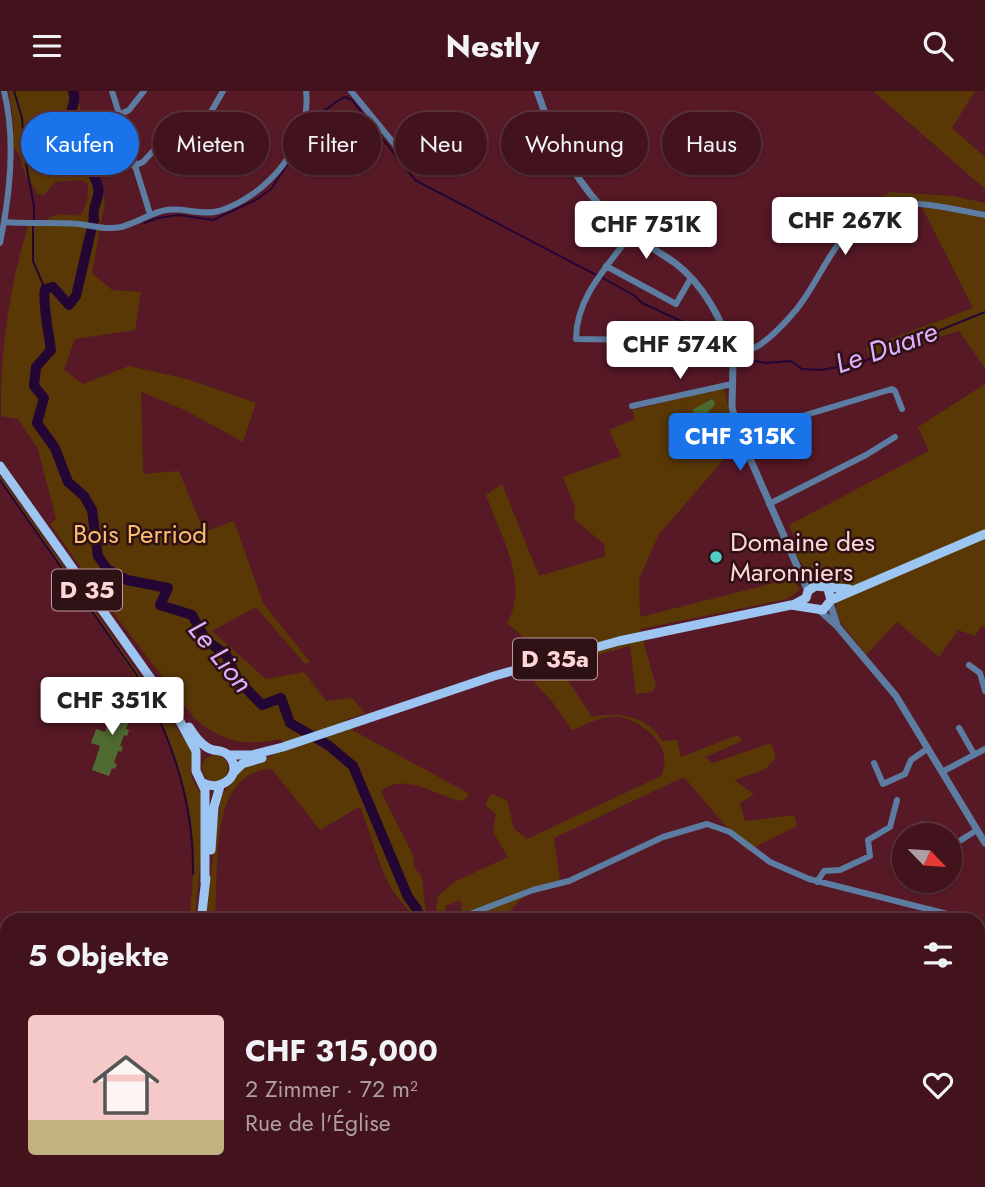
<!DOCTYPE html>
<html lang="de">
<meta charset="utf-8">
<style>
:root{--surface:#42131d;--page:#491c26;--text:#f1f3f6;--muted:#ae9ea4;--line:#5a323b;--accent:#1a73e8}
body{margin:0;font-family:Jost,sans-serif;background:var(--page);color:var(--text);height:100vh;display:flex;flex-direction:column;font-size:26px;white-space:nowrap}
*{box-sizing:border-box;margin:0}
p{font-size:23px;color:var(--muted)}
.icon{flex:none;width:38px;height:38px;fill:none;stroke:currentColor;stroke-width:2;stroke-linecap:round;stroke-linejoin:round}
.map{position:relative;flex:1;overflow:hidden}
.panel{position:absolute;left:0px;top:822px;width:985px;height:275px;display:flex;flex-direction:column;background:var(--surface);border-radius:21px 21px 0 0;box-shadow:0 2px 5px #0004,0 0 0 2px var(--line)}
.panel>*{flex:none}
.top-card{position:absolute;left:21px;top:21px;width:943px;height:63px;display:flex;gap:14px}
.needle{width:46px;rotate:115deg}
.tools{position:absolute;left:892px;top:732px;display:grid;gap:14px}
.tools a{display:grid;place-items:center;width:70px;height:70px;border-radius:50%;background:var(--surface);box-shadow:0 2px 5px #0004,0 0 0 2px var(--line);font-size:35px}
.price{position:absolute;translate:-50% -60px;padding:0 16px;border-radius:7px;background:#fff;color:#222;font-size:23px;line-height:46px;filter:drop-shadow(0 2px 4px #0008)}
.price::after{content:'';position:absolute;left:50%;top:42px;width:21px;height:16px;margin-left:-10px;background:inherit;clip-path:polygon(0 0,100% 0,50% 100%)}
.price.selected{background:var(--accent);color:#fff}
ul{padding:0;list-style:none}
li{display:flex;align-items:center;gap:21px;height:175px;padding:0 28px}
li span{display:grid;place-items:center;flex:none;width:196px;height:140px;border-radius:7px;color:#555}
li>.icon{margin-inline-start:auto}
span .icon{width:84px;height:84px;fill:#fffc;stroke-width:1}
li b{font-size:30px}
h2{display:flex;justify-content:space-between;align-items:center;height:84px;padding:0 28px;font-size:30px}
.tag{padding:0 24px;border-radius:32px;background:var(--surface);box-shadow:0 2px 5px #0004,0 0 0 2px var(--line);font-size:24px;line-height:63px}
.tag.selected{background:var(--accent);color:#fff}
header{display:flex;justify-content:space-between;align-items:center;height:91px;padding:0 28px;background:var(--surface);font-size:32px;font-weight:700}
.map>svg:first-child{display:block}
.green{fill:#593806}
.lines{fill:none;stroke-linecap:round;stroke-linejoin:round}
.stream{stroke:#240635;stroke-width:2}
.river{stroke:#240635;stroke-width:10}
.building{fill:#4f6b32}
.minor{stroke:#5c7da1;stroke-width:6}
.tertiary{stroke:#5c7da1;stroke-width:7}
.primary{stroke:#9cc5f1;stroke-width:9}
.poi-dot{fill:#54cdc7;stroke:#2d1115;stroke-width:2.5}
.labels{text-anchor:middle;stroke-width:5;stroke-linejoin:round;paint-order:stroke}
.shield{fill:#2d1115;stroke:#bf9a9e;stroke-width:2}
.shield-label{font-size:24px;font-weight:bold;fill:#fed5d9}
.park-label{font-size:26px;fill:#fdbe71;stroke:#2d1115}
.poi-label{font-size:26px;fill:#fed5d9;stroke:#2d1115;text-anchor:start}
.water-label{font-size:28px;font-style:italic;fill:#ddaefe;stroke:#2d1115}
</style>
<header><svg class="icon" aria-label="menu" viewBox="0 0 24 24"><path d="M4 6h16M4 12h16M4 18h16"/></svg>Nestly<svg class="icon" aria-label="search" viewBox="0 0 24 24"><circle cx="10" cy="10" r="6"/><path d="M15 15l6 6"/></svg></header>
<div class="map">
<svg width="985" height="1096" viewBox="0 0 985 1096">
<rect width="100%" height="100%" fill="#581927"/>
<!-- green -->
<path class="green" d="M9 0H76L105 110 92 182 112 199 141 201 135 239 75 248 64 279 83 293 129 275 187 288 256 312 243 351 185 319 141 301 143 383 179 380 204 441 234 430 263 512 310 571 305 573 256 516 212 540 266 588 304 581 326 610 352 607 365 622 344 630 354 640 468 702 467 707 462 710C439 706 402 679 381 701L413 764 414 776 422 786 426 826 435 827 438 805 456 790 508 766 493 741 496 723 485 714 491 703 507 709 514 738 527 748 661 685C675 658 646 631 620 626 604 623 586 634 572 639L551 609 535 593 536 557 507 532C530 493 500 443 486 404L502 393 539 485 606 465 604 453 574 428 575 416 563 386 621 365 609 339 635 328 632 319 724 297 733 339 726 345 733 358 659 443 639 488 640 526 793 487 800 499 787 508 640 538 656 595 652 601 636 603 630 555 558 574 592 626C616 620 649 625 662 650L677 649 681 666 738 644 742 650 705 666 713 672 771 652 776 667 764 679 734 689 754 703 740 712 745 730 794 724 797 735 747 760 684 686 554 747 560 789C540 795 514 808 505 829H465L460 825 462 813 459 809 446 815 443 829H415C410 820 402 812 396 804 380 782 371 743 361 718L359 716 320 739 272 678C205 681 220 784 215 829H205L221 705 243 677 286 658 281 648C244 655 224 652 194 627L102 507 50 433 56 428 38 358 18 328 1 325C0 262 9 196 28 136V129L46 130C58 119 67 126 81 124 86 117 90 101 87 92L81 89 55 91 44 104 37 103C34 94 28 90 25 82 20 72 22 65 13 56L14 35Z
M873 0H975L952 37 985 66V98Z
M890 101 953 105 985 112V120C956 116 920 106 890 111 869 115 851 136 836 150L831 140 863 115Z
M922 116 985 125V277L959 240 939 246 932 245 915 255 871 269 866 257 973 217Z
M985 293V537L982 534 975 545 958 539 939 566 897 531 866 564 836 525 837 496 812 487 795 463 800 459 789 434 929 360 918 336Z
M0 384 192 659 191 684 201 705V761L195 829H189C192 800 196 769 192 739 181 649 135 583 85 511 57 470 28 429 0 389Z
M202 677a13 13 0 1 1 26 0a13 13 0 1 1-26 0Z
M0 941 7 962V1090H116L117 1096H0Z
M421 1090H577L597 1096H428Z"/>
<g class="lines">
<!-- stream -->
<path class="stream" d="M14 0 22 27 26 73 34 115V130
M94 127 99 130
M144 132 158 127 178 124 213 129 256 109 271 98 305 47 313 22C329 21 332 11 345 6L352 9 415 89 596 184
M33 135V170L45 198
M601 186 635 205 642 212 716 246 724 255
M746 268 765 272 791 270 802 278 820 279 857 273 985 221
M0 389 136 583C172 645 194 711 193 783"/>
<!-- river -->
<path class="river" d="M73 0C78 14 66 23 69 37 73 59 93 75 98 96 101 108 91 115 94 127L76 205 69 214 53 196 45 198C42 209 49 244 51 259L36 276 34 295 44 307 37 332 55 357 68 391 84 405 92 419 98 465 107 478 127 489 168 497 160 514 192 524 206 549 226 564 238 589 262 614 281 607 290 632 328 654 353 675 408 806 417 818 421 830
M543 1090 548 1096"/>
</g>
<!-- building -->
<path class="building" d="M712 308 715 312 713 316 694 334 687 326 694 321 692 319Z
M117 607 134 614 131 621 134 623 133 628 130 627 126 638 129 639 127 645 124 644 120 655 123 656 121 661 118 660 114 672 117 673 115 678 112 677 109 685 92 679 100 655 91 652 96 638 105 641Z"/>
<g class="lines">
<!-- minor -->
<path class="minor" d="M112 0 150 123
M351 0 396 55 418 40 430 42 447 36
M119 24 129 19 144 0
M563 62 619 25 639 51
M134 75 143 71 165 47 204 33 223 0
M4 131C29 133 54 131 79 133 94 135 106 139 121 136 137 132 150 122 166 119 183 116 201 125 219 120 267 105 312 53 306 0
M631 143C608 175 576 206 576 248L641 249
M0 152C10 104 16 48 4 0
M606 175 676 213 691 187
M738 265C745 260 754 258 761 253 774 244 785 232 796 219 825 184 838 127 890 115 919 108 956 119 985 124
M632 315 732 293
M739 344 892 298 895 300 902 318
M769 413 866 364 895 346
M969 574 980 582 985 600
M959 637 974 663
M874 672 883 693 905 683 911 669 927 658
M942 681 985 658
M922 733 926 744
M933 744H938
M950 756 977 739
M817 791 824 780 840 779 870 765 868 749 890 736 897 709
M452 830 533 799 569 790 663 746 707 733 730 741 770 771 809 788 975 830
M978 906 985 903
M978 924 985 940
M211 1096 215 1090"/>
<!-- tertiary -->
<path class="tertiary" d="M537 0C553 48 576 93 613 128 631 146 654 157 675 172 701 191 724 230 731 261
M726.5 267a5.5 5.5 0 1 1 11 0a5.5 5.5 0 1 1-11 0Z
M733 273 732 316 738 340 808 500
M830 512 837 534
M819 519 837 535 896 605 985 752"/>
<!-- primary -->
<path class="primary" d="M0 375 176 623 196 660V680L205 699V791
M831 509 985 443
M793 514 806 507 808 500 815 495 849 498
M189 636C195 645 202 656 213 659 219 660 223 659 228 664 245 682 222 702 203 692
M228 664H252L283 656 494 585 619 550 791 514 823 519 831 509 828 498
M233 682 242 673 262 667
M211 759 214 716 220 695
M201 830 206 787
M151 1096 152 1090"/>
</g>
<!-- markers -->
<circle class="poi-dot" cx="716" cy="466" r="7"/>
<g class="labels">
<!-- shield labels -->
<g class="shield">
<rect x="52" y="478.5" width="70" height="41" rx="5"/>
<rect x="513" y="547.5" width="84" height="41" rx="5"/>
</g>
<g class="shield-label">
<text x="87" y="507">D 35</text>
<text x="555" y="576">D 35a</text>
</g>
<!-- park labels -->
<g class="park-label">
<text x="140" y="452">Bois Perriod</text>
</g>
<!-- poi labels -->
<g class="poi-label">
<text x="730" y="460">Domaine des<tspan x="730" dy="30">Maronniers</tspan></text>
</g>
<!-- water labels -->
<g class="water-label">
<text transform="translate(886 256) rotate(-19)" y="10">Le Duare</text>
<text transform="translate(221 565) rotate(51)" y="10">Le Lion</text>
</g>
</g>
</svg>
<div class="tools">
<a><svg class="needle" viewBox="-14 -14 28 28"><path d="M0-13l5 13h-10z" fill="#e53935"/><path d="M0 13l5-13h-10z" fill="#ae9ea4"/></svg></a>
</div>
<b class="price" style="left:845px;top:166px">CHF 267K</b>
<b class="price" style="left:646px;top:170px">CHF 751K</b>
<b class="price" style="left:680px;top:290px">CHF 574K</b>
<b class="price selected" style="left:740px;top:382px">CHF 315K</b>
<b class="price" style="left:112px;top:646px">CHF 351K</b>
<div class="top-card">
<a class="tag selected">Kaufen</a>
<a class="tag">Mieten</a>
<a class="tag">Filter</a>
<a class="tag">Neu</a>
<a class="tag">Wohnung</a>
<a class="tag">Haus</a>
</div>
<section class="panel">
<h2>5 Objekte<svg class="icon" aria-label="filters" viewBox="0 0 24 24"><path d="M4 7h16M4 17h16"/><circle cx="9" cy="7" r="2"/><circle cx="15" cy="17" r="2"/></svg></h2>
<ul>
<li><span style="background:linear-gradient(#f6c9c9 75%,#c2b280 0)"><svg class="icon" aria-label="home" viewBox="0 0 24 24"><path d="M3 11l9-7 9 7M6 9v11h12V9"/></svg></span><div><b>CHF 315,000</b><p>2 Zimmer · 72 m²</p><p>Rue de l'Église</p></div><svg class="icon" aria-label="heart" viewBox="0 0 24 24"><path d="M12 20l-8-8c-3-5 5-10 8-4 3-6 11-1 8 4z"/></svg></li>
</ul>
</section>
</div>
